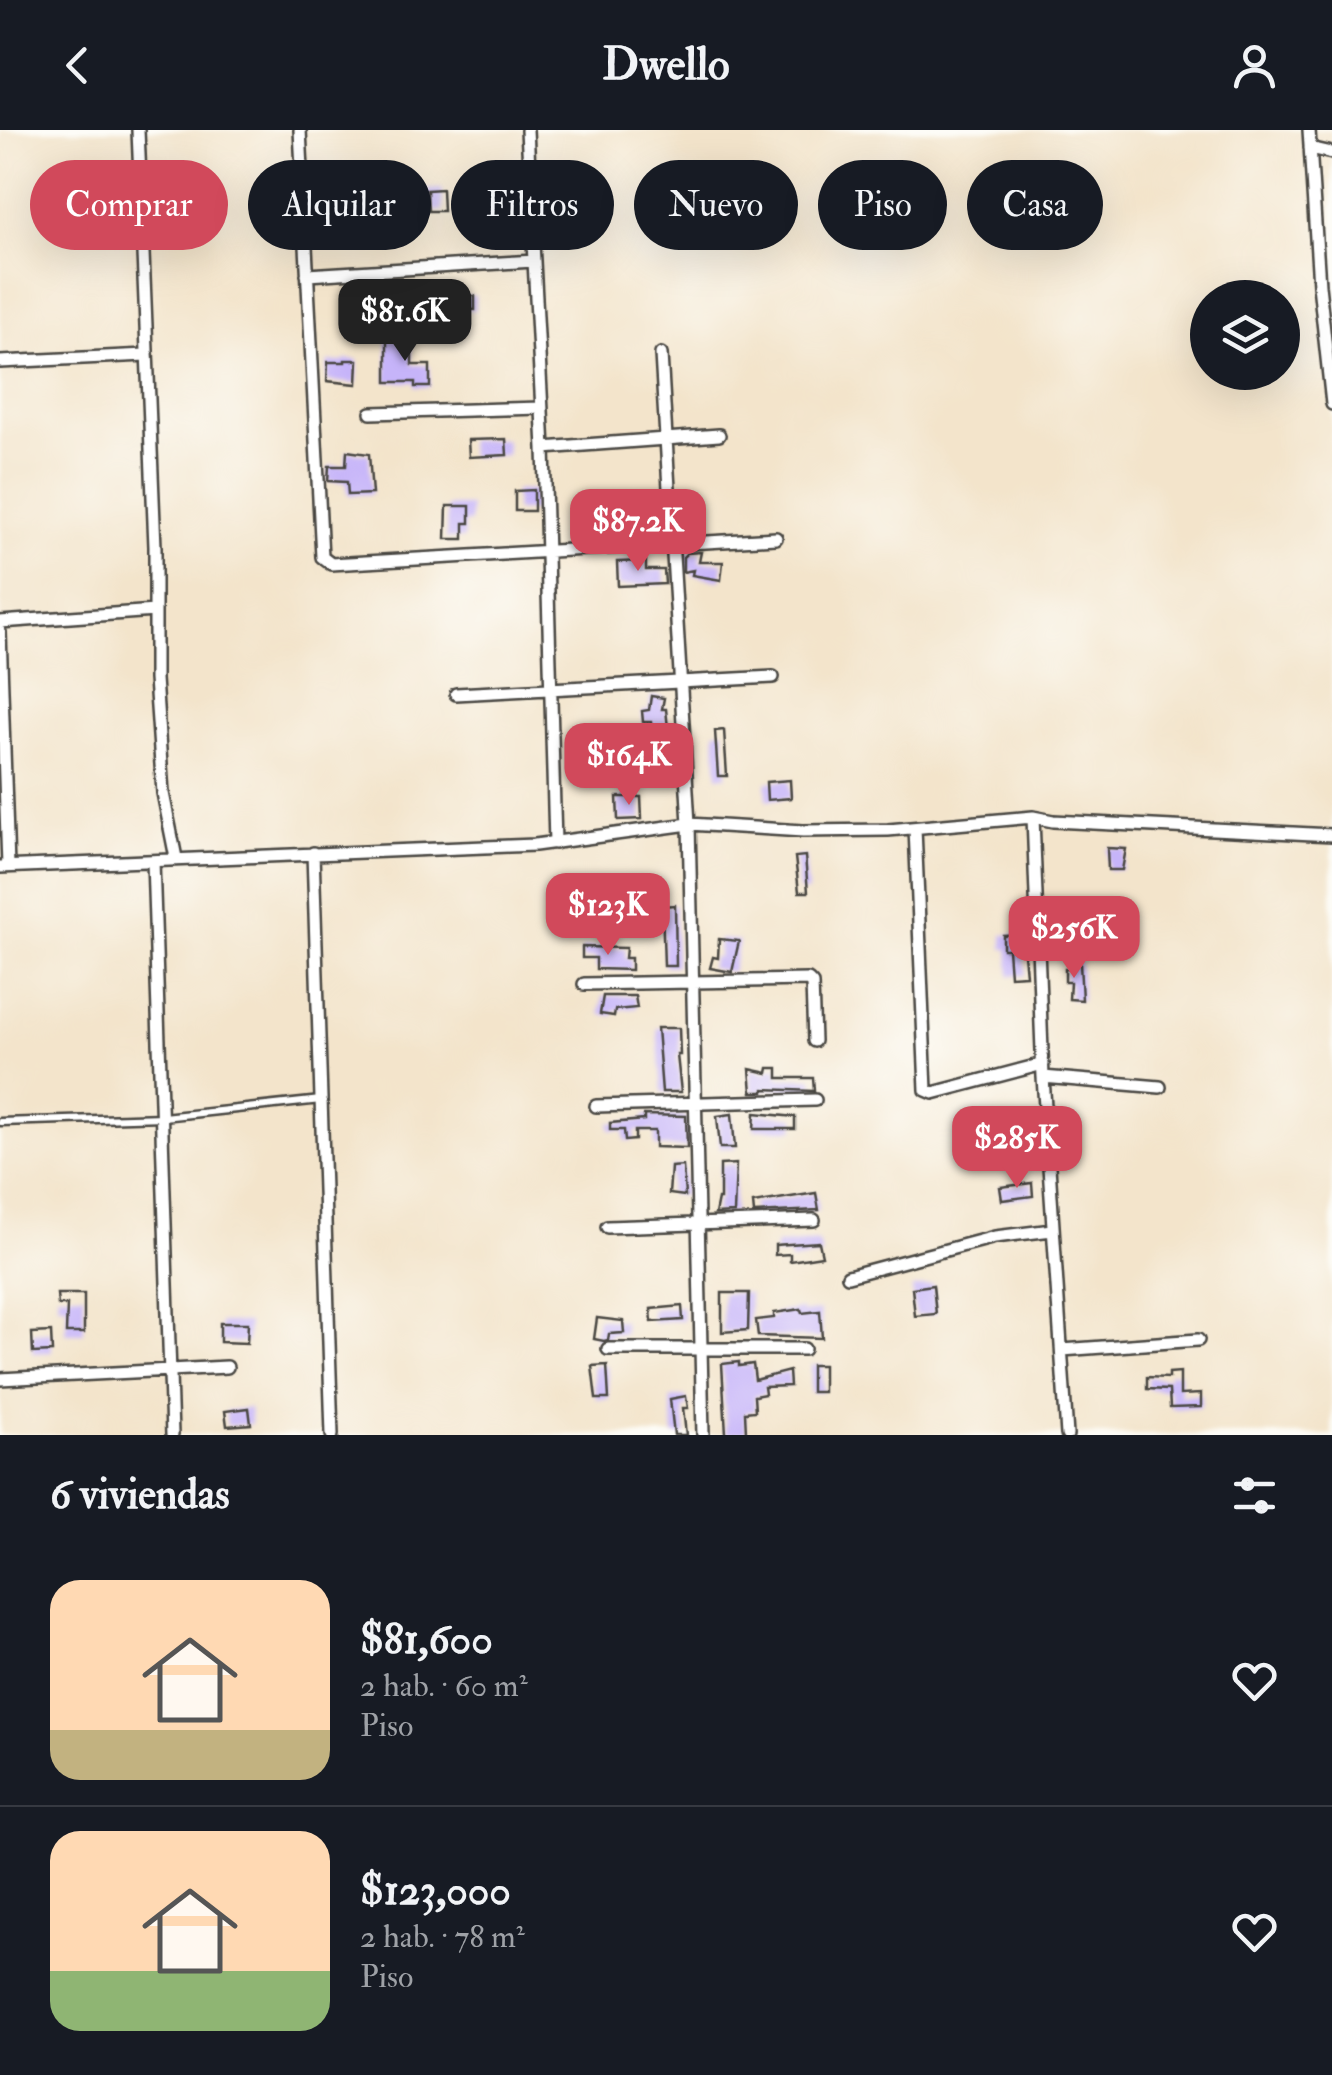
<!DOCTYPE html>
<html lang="es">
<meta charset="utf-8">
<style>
:root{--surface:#171b24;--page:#20242c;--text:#f1f3f6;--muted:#9ea1a6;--line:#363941;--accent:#d1495b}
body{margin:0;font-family:"IM FELL Double Pica",serif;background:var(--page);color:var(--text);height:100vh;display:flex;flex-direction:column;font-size:38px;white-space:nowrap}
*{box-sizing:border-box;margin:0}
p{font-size:32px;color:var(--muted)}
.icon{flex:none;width:55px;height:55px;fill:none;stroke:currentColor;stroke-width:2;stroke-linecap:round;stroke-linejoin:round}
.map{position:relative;height:1305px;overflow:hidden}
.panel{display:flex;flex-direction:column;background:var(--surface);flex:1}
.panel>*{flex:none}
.top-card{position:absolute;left:30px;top:30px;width:1272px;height:90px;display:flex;gap:20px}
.controls{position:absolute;left:1190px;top:150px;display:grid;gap:20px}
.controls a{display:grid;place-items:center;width:110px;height:110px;border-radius:50%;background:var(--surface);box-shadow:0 10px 40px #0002;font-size:50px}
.price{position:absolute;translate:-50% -85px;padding:0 22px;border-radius:20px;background:var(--accent);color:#fff;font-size:32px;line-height:65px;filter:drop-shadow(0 2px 5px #0008)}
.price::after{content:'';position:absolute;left:50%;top:60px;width:30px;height:22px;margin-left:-15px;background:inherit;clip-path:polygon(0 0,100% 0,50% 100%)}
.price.current{background:#222;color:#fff}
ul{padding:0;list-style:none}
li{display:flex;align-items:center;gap:30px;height:250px;padding:0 50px}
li+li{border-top:2px solid var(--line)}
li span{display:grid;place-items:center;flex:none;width:280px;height:200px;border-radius:30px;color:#555}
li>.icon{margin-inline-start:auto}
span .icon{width:120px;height:120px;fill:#fffc;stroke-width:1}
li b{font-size:42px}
h2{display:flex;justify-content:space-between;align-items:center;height:120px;padding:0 50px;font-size:42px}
.chip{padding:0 35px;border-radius:45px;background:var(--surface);box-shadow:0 10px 40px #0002;font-size:35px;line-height:90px}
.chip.current{background:var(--accent);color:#fff}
header{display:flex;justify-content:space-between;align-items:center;height:130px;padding:0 50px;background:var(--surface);font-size:45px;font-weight:800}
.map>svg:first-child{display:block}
.building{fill:#c6b4f9}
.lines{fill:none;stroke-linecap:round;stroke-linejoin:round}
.lane-casing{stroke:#494743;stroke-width:11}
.street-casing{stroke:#494743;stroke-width:16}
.lane{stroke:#fff;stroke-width:6}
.street{stroke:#fff;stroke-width:11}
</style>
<header><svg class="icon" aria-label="back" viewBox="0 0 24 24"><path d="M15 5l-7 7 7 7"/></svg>Dwello<svg class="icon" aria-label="person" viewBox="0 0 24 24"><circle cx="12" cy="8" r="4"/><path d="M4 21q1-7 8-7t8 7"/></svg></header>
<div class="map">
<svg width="1332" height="1305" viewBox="0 0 1332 1305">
<rect width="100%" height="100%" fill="#fdfcf7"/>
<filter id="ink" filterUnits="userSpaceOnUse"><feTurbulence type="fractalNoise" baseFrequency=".01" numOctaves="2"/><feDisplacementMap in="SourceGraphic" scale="20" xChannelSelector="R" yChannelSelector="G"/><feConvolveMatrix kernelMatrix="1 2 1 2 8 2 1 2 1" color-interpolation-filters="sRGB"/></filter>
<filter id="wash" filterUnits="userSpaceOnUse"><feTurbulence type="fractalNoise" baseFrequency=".0048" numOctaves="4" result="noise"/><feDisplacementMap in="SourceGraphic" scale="40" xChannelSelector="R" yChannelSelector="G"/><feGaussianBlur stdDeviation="2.25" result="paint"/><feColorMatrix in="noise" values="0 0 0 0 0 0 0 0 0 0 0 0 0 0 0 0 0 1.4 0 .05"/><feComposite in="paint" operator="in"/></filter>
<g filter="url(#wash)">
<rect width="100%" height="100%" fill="#f3e4cb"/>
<g id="blocks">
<!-- building -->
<path class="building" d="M343 39 368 40 367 59H343Z
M442 59 443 81H428L427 60Z
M443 165 475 166V180L443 178Z
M387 209H412V235H430V257H415V252H387Z
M345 230H358L357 254 327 251 328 232H345Z
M506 309 507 325 469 327 468 310Z
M347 321 369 324 372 364 348 365 347 352 328 351 329 336H346Z
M534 360V381H515V361Z
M447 376H470V393H464V409H446Z
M610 384 612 401 602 402 601 394 578 396V388Z
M701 422 699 432H723L721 450 692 445 693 440 683 442V427L687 423Z
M646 431V440H664L665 454 618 456 617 432Z
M651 566 664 568 662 579H666L668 598 652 601 651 592H643L642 581 649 580Z
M724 600 727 646H718L715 601Z
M624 627 626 638 592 641 591 630Z
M790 650 791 668 767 670 766 652Z
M617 667H641L642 689 618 690Z
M1107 718 1126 719 1122 740H1108Z
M805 726 808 762H799L795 727Z
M675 775 676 836H664L662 776Z
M1022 804 1026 845 1010 846 1008 819H1003V805Z
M719 809 739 811 732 842 710 838 713 827 718 828Z
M582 817 626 818 625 828H631V840L596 839V828H582Z
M1072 832 1080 833 1082 870 1069 869 1070 852H1065V839H1071Z
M603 866H635L637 878 615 880 614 886 600 884Z
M657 898H679L680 925H677L681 962H662Z
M769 938H778V948H813L814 961 764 959V962H752L750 939 768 943Z
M755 983 795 987V999H754Z
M732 984 735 1018H720L717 986Z
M644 985 686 986 687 1018 655 1017V1001H635V1010L625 1011 624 1000H610V993L644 990Z
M736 1034 734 1083 715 1084 718 1069H720V1035Z
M683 1036 685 1066 669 1064 671 1037Z
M1032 1053 1033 1066 1002 1070 1000 1057Z
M816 1063 819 1080 754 1083 753 1073Z
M819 1112 822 1126 790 1131V1124L775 1125V1115Z
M933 1155 936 1184 915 1186 912 1158Z
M722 1163H749L748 1200 722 1202Z
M57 1164H84V1203H66L67 1175H58Z
M682 1176 683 1190 652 1192 651 1179Z
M801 1179 802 1183 820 1181 822 1208 758 1206 756 1190 774 1188V1183Z
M597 1188 623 1191 624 1203 609 1204 608 1210 604 1211 594 1209Z
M220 1193H248L247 1213 220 1212Z
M51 1202 52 1222 33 1223 32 1203Z
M739 1232V1236L753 1234 755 1250 789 1241 790 1256 764 1257 765 1264 754 1266 755 1281 745 1282 746 1302 726 1304 722 1234Z
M607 1235 609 1269H596L592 1236Z
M811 1235H823V1262H811Z
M1180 1242V1265L1201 1264V1277L1170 1278 1169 1260 1147 1259V1247L1169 1248V1243Z
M686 1266 688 1278H683L686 1305H674L670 1269Z
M249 1278 251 1294 227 1296 225 1281Z"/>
</g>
</g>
<g filter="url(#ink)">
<use href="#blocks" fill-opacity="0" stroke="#494743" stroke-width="2.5"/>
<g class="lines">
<defs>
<path id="lane" d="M0 992 163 987 321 970"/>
<path id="street" d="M138 0 155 417V549L163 663 176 728
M300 0 322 427 331 434 776 408
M527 0 544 318 555 713
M1309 0 1319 155 1332 274
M1310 18 1332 23
M307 145 534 131
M661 224 689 694 703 1305
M0 232 146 225
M371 283 541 278
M544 318 719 305
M0 492 155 481
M0 502 8 736
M456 564 773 547
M1033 687 1043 947 1067 1305
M915 698 926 960 933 963 1043 934
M313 723 332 1305
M153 731 172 1305
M0 737 535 715 689 694 803 701 888 700 1033 687 1053 691 1332 705
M584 854 808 850 812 854 814 911
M1043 947 1160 957
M596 976 815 970
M607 1097 814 1090
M848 1146 995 1107 1052 1100
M608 1219H804
M1062 1220 1198 1210
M0 1249 227 1237"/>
</defs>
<!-- lane casing -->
<use href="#lane" class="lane-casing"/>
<!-- street casing -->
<use href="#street" class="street-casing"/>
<!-- lane -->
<use href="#lane" class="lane"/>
<!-- street -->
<use href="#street" class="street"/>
</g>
</g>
</svg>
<div class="controls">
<a><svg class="icon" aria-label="layers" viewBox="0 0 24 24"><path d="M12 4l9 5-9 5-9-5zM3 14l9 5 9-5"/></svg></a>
</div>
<b class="price current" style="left:405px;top:234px">$81.6K</b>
<b class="price" style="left:638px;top:444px">$87.2K</b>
<b class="price" style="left:629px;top:678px">$164K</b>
<b class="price" style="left:608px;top:828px">$123K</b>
<b class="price" style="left:1074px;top:851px">$256K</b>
<b class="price" style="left:1017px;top:1061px">$285K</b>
<div class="top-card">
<a class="chip current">Comprar</a>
<a class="chip">Alquilar</a>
<a class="chip">Filtros</a>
<a class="chip">Nuevo</a>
<a class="chip">Piso</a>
<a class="chip">Casa</a>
</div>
</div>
<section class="panel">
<h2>6 viviendas<svg class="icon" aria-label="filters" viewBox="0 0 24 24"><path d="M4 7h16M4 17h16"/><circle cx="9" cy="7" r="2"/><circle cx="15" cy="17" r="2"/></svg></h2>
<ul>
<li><span style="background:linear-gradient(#ffd9b3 75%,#c2b280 0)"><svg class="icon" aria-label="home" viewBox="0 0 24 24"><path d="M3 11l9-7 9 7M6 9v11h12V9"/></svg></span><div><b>$81,600</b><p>2 hab. · 60 m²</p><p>Piso</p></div><svg class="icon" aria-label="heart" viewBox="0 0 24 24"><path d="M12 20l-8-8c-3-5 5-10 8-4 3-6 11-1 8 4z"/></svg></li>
<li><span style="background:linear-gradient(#ffd9b3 70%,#8fb573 0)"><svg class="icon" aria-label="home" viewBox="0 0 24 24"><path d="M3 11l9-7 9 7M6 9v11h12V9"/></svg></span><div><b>$123,000</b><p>2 hab. · 78 m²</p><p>Piso</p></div><svg class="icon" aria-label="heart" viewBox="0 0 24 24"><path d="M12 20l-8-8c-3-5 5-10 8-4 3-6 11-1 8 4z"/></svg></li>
</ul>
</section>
